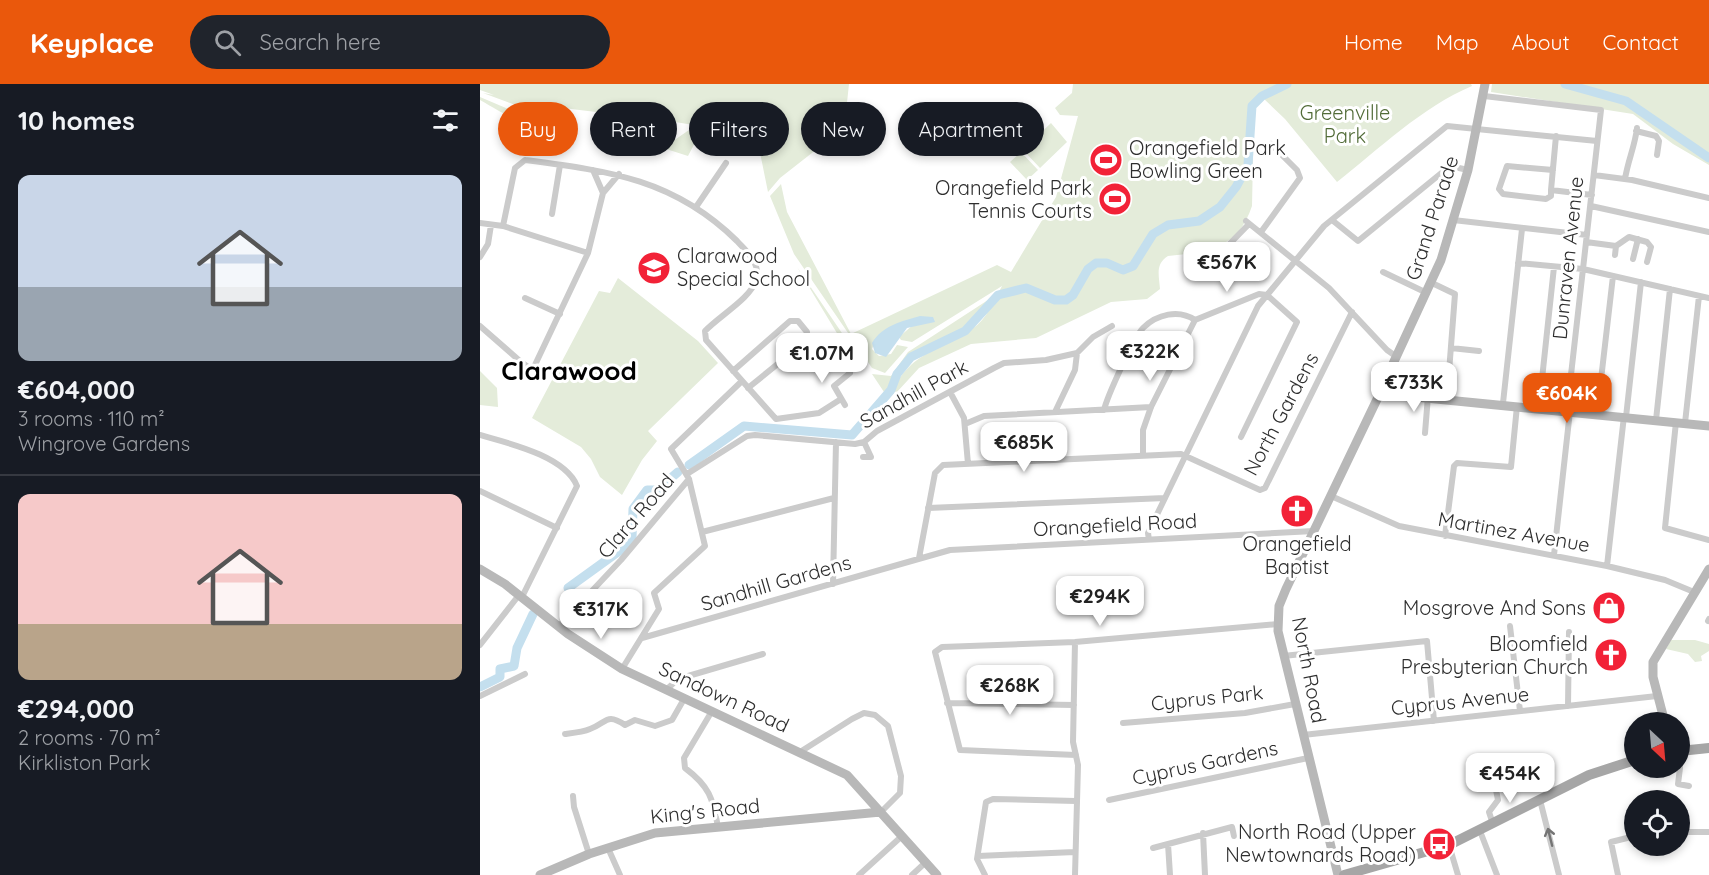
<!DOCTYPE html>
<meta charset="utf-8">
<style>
:root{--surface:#171b24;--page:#20242c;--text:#f1f3f6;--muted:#9ea1a6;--line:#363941;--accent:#ea580c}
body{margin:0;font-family:Quicksand,sans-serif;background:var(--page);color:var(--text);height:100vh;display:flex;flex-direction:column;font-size:22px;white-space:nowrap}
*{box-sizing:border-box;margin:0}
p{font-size:20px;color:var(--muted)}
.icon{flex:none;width:33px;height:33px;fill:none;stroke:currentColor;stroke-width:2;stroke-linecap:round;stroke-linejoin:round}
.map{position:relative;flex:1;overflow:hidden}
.details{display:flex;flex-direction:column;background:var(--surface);width:480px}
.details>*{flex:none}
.top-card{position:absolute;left:18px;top:18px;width:570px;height:54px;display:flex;gap:12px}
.needle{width:39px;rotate:154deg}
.buttons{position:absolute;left:1144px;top:628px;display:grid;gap:12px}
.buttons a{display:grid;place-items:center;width:66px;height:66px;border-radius:50%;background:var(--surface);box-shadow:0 3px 9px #0003;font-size:30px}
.price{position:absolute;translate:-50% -51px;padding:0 14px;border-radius:12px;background:#fff;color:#222;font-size:20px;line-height:39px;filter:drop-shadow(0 2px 3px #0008)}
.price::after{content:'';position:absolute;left:50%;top:36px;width:18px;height:14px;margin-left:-9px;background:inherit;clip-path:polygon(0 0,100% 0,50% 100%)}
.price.selected{background:var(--accent);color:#fff}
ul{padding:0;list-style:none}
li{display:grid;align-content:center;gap:12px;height:318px;padding:0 18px}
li+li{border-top:2px solid var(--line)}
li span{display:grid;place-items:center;height:186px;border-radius:12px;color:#555}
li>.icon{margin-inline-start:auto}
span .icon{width:108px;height:108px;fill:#fffc;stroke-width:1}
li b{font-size:26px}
h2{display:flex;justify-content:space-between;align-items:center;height:72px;padding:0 18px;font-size:26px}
.tag{padding:0 21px;border-radius:27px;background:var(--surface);box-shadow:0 3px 9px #0003;font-size:21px;line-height:54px}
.tag.selected{background:var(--accent);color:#fff}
header{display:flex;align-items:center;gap:36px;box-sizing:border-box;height:84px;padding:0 30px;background:var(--accent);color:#fff}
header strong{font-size:28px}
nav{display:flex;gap:33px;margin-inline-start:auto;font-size:21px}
.search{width:420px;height:54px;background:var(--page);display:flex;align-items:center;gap:15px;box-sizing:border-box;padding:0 21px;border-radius:33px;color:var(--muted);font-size:22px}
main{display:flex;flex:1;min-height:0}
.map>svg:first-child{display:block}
.green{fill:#e4ecda}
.water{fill:#c4dfee}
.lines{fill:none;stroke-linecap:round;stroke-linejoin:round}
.river{stroke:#c4dfee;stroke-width:9}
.street{stroke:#cbcbcb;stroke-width:6}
.secondary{stroke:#b8b8b8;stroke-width:9}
.primary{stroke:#a6a6a6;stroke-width:10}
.oneway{stroke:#757575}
.labels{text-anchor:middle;stroke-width:6;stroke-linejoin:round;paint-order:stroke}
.park-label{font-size:20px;fill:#526c38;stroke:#fff}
.poi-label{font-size:20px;fill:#2e2e2e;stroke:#fff;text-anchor:end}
.street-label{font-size:20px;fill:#2e2e2e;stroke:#fff}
.district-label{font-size:26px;font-weight:bold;fill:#000;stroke:#fff}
</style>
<header>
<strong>Keyplace</strong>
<div class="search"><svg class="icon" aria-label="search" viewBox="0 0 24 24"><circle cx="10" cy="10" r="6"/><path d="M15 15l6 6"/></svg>Search here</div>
<nav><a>Home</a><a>Map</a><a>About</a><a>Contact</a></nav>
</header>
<main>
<section class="details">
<h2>10 homes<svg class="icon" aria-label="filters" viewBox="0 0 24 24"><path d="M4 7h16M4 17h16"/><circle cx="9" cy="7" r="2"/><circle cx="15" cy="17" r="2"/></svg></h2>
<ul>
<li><span style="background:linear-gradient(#c9d6e8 60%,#9aa5b1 0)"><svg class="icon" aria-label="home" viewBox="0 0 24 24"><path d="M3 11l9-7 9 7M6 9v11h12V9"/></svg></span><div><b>€604,000</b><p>3 rooms · 110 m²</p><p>Wingrove Gardens</p></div></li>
<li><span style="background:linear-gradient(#f6c9c9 70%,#b9a48a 0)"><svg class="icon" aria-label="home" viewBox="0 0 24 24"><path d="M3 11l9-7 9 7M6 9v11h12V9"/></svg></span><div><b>€294,000</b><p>2 rooms · 70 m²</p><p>Kirkliston Park</p></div></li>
</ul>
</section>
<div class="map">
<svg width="1229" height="791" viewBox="0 0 1229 791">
<rect width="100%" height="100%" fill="#fff"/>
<!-- green -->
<path class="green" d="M0 0H369L366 28 360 47 300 94 288 108 277 54 264 49 170 34V27L165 28 166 34 83 24 49 26 3 9 14 11 0 6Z
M593 0H991L992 2C942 23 899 65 857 98L805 35 784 15 778 17 774 26 772 122C758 165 727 168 688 172 675 180 679 191 680 205L667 215 631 218 556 254 491 260 439 284 417 308 409 311C434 265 454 271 492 245 507 235 514 217 522 202L432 258 421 256 419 253 433 241 455 235C430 239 401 237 392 265L399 272 411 270 417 261 428 263 405 289 392 284 314 170 290 112 301 100 307 128 371 250 517 181 531 188 576 113 598 32 580 31 575 24 592 9Z
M1012 0H1229V81L1193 60 1153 30 1011 8Z
M0 13 35 28 81 30C38 40 38 38 0 16Z
M138 37 168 39 180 62 157 54Z
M571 39 587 58 560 84 543 66Z
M209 46 220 49 208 72 183 64Z
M541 68 558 86 547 96 530 78Z
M317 183 383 280 378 284Z
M138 194 218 257 238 279 168 347 177 357 162 376 142 411 120 393 111 375 101 363 52 334 119 207 130 209Z
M508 216C484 259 454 249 427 275 416 285 411 298 406 311L392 290 411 292 428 268Z
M0 287 17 304 18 323 0 321Z
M1191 556H1215L1229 560V567L1221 572 1222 577 1215 578 1208 570 1186 565Z"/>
<!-- water -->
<path class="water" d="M440 232 453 233 455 238 427 244 406 273 395 269 392 259C402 242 422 237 440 232Z"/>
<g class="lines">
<!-- river -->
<path class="river" d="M1085 0 1146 17 1229 74
M209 381 264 342 372 351 411 306 417 290 431 273 485 247 518 211 546 204 575 216H586L593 211 608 185 616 179H627L643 186 653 182 673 150 688 141 719 137 740 123 756 103 768 81 772 22 782 12 807 0
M88 504 142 465 152 454 153 425 167 406H177L198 388
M0 603 20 593V585L34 582 37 564 53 530"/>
<!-- street -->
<path class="street" d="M1004 12 1121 26 1087 326
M1156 47 1176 52 1179 57 1177 71
M1076 52 1071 106 1112 111
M113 86 123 109
M1114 91 1152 96 1229 114
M1145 95C1148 76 1155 62 1157 44
M1071 106V112L1066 115 1023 110 1019 105 1027 82 1073 86
M1111 122 1229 148
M216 123 246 79
M72 130 80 81
M852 136 878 157 970 82 988 86
M973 136 1107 151
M766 137 849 204 907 266 917 273
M0 139 23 142 108 169
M23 142 35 84 45 76C129 87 194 95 257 157 267 168 281 179 276 196 271 214 239 232 225 247L226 256 296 335 339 329 361 315
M781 148 820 94 817 86 791 60
M1106 158 1136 162 1149 153 1167 158 1171 163 1167 178
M1135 171 1136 162
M0 173 8 160 11 141
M1153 175 1158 155
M1038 179 1103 185 1229 214
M725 185 769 140
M903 188 947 209
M952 199 975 210 967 314
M45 214 80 230
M0 242 41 278 48 283H54L108 169 123 109 139 90
M971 264 999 267
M253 287 310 237H318L327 248 326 257 268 304
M470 308 484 334 488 380
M1023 319 1042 145
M365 321 354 302 370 289
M1059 323 1074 183
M624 326C627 313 654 253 663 244 677 230 699 225 715 236
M575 328 595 286 597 269
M1117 330 1133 192
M1146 333 1161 198
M1176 336 1190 205
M1196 338 1185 444 1229 456
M1205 339 1219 212
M485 340 504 332 671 323
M945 349 948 312
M0 351C28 359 85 372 97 402L42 513
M663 371V346L671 323 715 236 779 210 787 211 817 238 761 353
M383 373H391L384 358
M207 390 267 352 275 351 375 360 384 358 397 347 514 284 524 279 566 276 597 269 613 253 632 242
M0 407 77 444
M851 412 919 442 1127 482 1185 496 1214 508
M448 424 685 414
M222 448 354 414
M965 452 974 382 977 379 1031 383 1037 322
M669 456 668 449 685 414 778 222 844 142 967 42 1117 57
M1074 471 1090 327
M439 474 455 389 463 381 701 370 780 406 785 404 872 228
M1127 482 1144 332
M353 500 356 358
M1228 537 1229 535
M1030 542 1040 627
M78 543 141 476 209 395
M162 554 470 466 834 447
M0 561 39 511
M803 572 947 557 954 637
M142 585 179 525 174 509 225 462 209 395 191 365 262 297
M186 606 198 595 283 570
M0 612 45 590
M467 619 594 621
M1088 622 1089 548
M232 627 204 674 205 684C229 702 233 714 238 743
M643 639 765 629 815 620
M85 650C93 649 103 648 110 645 127 639 126 628 145 641L155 636 175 642 192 636 204 615
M823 651 1177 612
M320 668 372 635 384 629 395 631 408 642 421 692 420 709 401 728
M596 671 480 666 455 568 462 563 595 558 798 540
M1200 684 1198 700 1209 702
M1200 684V667
M93 712 94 723 109 770
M629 716 828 674
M1060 716 1079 791
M1013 740 1009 728 1018 716 1016 706
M1000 747 1017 791
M1200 748H1229
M723 749 725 791
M688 760 690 791
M969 761 978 791
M128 764 140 791
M673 764 752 743 754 752
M498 772 595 768
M379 791 422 752
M432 791 446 778
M505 791 497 775 506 718 513 715 596 717
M595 791 598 681 593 658 595 558
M1138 791 1131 758 1155 752"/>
<!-- secondary -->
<path class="secondary" d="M907 300a7 7 0 1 1 14 0a7 7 0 1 1-14 0Z
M908 296 911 284 961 176 988 86 1005 0
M921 296 948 312
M917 307 936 313 1229 342
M0 485 25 500 88 550 142 585 367 691 457 791
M1185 639 1173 593V578L1229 485
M60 791 109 770 175 749 401 728
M858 791 798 547 799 522 806 505 901 307 907 298"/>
<!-- primary -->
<path class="primary" d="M1200 667 1229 664
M864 791 969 761 1109 691 1155 676"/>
</g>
<!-- one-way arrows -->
<defs><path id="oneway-shaft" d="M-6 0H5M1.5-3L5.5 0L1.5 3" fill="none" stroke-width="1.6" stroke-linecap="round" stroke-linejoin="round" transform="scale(1.5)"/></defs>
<use class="oneway" href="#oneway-shaft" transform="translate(1070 753) rotate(-104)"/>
<!-- icons -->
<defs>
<symbol id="stadium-disc" viewBox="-11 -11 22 22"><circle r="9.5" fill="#f22237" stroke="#fff"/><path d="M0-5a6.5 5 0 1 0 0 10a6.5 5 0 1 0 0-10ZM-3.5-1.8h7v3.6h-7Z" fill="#fff"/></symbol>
<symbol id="school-disc" viewBox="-11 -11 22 22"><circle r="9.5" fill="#f22237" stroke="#fff"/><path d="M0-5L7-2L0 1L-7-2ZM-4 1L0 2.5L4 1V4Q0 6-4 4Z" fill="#fff"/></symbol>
<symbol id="church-disc" viewBox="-11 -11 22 22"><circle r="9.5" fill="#f22237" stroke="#fff"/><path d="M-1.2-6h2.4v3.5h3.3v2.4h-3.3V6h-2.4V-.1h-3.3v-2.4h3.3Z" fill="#fff"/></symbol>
<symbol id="shop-disc" viewBox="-11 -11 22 22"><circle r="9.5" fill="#f22237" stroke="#fff"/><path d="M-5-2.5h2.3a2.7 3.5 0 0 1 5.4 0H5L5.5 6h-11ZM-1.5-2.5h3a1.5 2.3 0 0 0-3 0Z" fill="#fff"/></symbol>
<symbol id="bus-disc" viewBox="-11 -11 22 22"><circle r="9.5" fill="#f22237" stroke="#fff"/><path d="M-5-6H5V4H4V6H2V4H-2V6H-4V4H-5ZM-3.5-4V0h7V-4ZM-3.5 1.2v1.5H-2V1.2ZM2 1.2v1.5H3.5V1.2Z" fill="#fff"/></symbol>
</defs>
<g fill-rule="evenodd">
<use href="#stadium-disc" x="607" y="57" width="38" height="38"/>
<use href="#stadium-disc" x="616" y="96" width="38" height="38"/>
<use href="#school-disc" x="155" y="165" width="38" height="38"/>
<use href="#church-disc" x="798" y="408" width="38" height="38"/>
<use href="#shop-disc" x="1110" y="505" width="38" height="38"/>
<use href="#church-disc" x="1112" y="552" width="38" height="38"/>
<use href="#bus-disc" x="940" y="741" width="38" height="38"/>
</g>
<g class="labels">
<!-- park labels -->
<g class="park-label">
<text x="865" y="36">Greenville<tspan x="865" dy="23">Park</tspan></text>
</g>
<!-- poi labels -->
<g class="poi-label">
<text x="649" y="71" text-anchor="start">Orangefield Park<tspan x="649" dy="23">Bowling Green</tspan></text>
<text x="612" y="111">Orangefield Park<tspan x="612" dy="23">Tennis Courts</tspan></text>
<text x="197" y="179" text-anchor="start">Clarawood<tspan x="197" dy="23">Special School</tspan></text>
<text x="817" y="467" text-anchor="middle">Orangefield<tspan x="817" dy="23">Baptist</tspan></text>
<text x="1106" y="531">Mosgrove And Sons</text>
<text x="1108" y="567">Bloomfield<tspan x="1108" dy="23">Presbyterian Church</tspan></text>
<text x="936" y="755">North Road (Upper<tspan x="936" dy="23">Newtownards Road)</tspan></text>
</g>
<!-- street labels -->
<g class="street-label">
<text transform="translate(952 134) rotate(-72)" y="7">Grand Parade</text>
<text transform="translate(1088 174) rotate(-84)" y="7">Dunraven Avenue</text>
<text transform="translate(434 310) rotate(-29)" y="7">Sandhill Park</text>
<text transform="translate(801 330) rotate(-62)" y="7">North Gardens</text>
<text transform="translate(156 432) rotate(-49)" y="7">Clara Road</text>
<text transform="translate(635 441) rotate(-3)" y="7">Orangefield Road</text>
<text transform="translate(1034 448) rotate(10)" y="7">Martinez Avenue</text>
<text transform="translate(296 499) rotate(-16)" y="7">Sandhill Gardens</text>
<text transform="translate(829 586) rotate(79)" y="7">North Road</text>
<text transform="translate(244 613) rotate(25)" y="7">Sandown Road</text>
<text transform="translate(727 614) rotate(-6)" y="7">Cyprus Park</text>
<text transform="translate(980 617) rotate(-6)" y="7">Cyprus Avenue</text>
<text transform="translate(725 679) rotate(-12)" y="7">Cyprus Gardens</text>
<text transform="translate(225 727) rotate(-6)" y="7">King's Road</text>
</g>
<!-- district labels -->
<g class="district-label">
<text x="89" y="296">Clarawood</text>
</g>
</g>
</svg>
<div class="buttons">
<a><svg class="needle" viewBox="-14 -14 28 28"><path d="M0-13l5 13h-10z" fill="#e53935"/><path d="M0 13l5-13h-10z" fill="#9ea1a6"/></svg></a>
<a><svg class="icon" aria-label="locate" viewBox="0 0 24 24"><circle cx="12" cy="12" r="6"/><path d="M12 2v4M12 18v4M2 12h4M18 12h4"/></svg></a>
</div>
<b class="price" style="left:747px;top:209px">€567K</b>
<b class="price" style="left:670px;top:298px">€322K</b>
<b class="price" style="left:342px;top:300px">€1.07M</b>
<b class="price" style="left:934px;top:329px">€733K</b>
<b class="price selected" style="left:1087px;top:340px">€604K</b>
<b class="price" style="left:544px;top:389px">€685K</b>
<b class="price" style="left:620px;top:543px">€294K</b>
<b class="price" style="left:121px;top:556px">€317K</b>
<b class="price" style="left:530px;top:632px">€268K</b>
<b class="price" style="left:1030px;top:720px">€454K</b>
<div class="top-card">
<a class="tag selected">Buy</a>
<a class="tag">Rent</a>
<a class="tag">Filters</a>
<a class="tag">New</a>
<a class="tag">Apartment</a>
</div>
</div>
</main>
